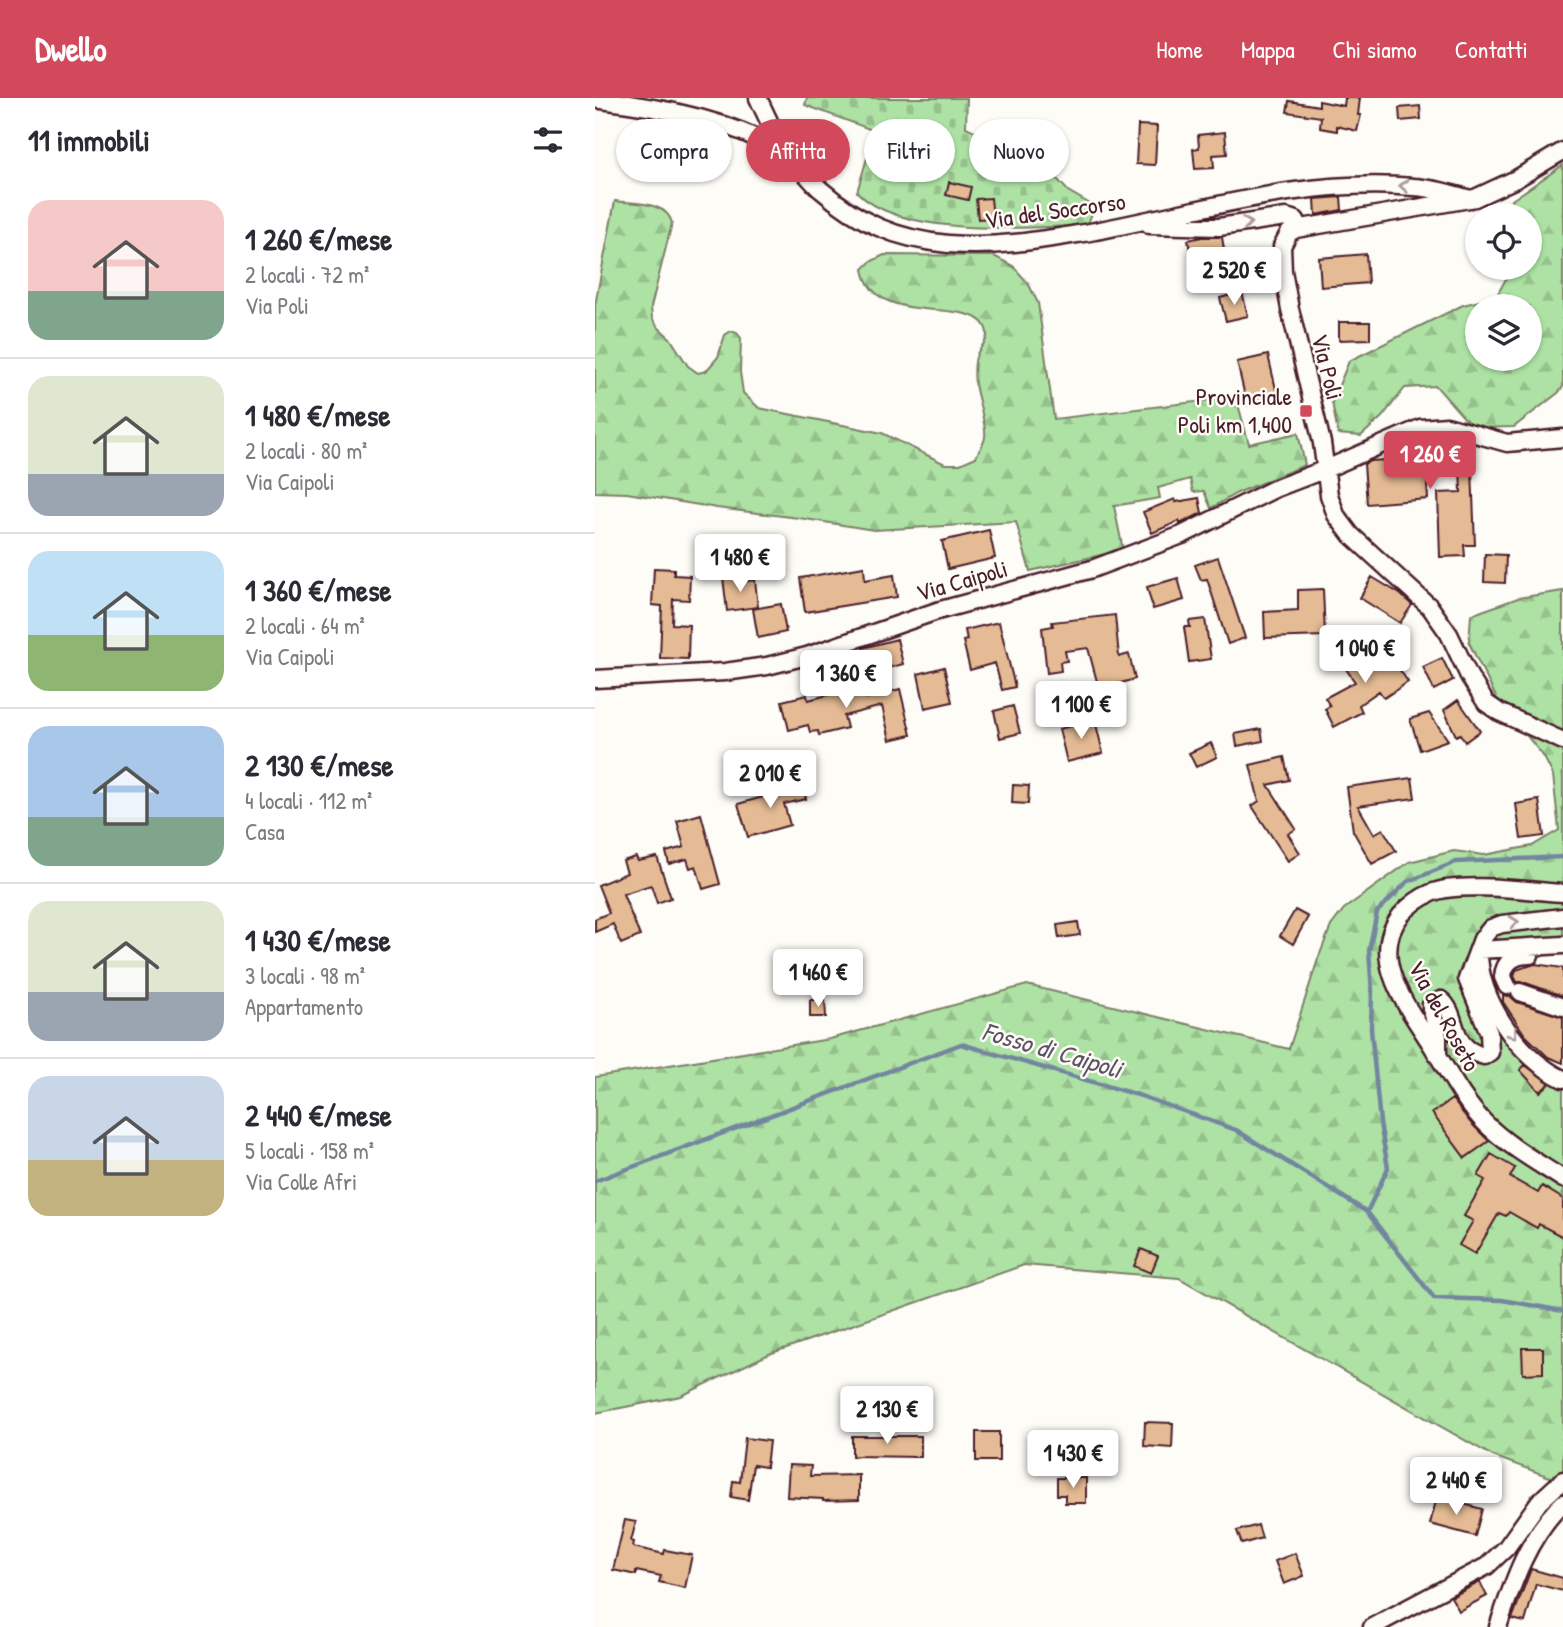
<!DOCTYPE html>
<html lang="it">
<meta charset="utf-8">
<style>
:root{--surface:#fff;--page:#f2f2f3;--text:#2b2b33;--muted:#7c7c81;--line:#e1e1e2;--accent:#d1495b}
body{margin:0;font-family:"Patrick Hand",sans-serif;background:var(--page);color:var(--text);height:100vh;display:flex;flex-direction:column;font-size:26px;white-space:nowrap}
*{box-sizing:border-box;margin:0}
p{font-size:23px;color:var(--muted)}
.icon{flex:none;width:38px;height:38px;fill:none;stroke:currentColor;stroke-width:2;stroke-linecap:round;stroke-linejoin:round}
.map{position:relative;flex:1;overflow:hidden}
.drawer{display:flex;flex-direction:column;background:var(--surface);width:595px}
.drawer>*{flex:none}
.top-card{position:absolute;left:21px;top:21px;width:665px;height:63px;display:flex;gap:14px}
.buttons{position:absolute;left:870px;top:105px;display:grid;gap:14px}
.buttons a{display:grid;place-items:center;width:77px;height:77px;border-radius:50%;background:var(--surface);box-shadow:0 2px 5px #0004;font-size:35px}
.price{position:absolute;translate:-50% -60px;padding:0 16px;border-radius:7px;background:#fff;color:#222;font-size:23px;line-height:46px;filter:drop-shadow(0 2px 4px #0008)}
.price::after{content:'';position:absolute;left:50%;top:42px;width:21px;height:16px;margin-left:-10px;background:inherit;clip-path:polygon(0 0,100% 0,50% 100%)}
.price.current{background:var(--accent);color:#fff}
ul{padding:0;list-style:none}
li{display:flex;align-items:center;gap:21px;height:175px;padding:0 28px}
li+li{border-top:2px solid var(--line)}
li span{display:grid;place-items:center;flex:none;width:196px;height:140px;border-radius:21px;color:#555}
li>.icon{margin-inline-start:auto}
span .icon{width:84px;height:84px;fill:#fffc;stroke-width:1}
li b{font-size:30px}
h2{display:flex;justify-content:space-between;align-items:center;height:84px;padding:0 28px;font-size:30px}
.tag{padding:0 24px;border-radius:32px;background:var(--surface);box-shadow:0 2px 5px #0004;font-size:24px;line-height:63px}
.tag.current{background:var(--accent);color:#fff}
header{display:flex;align-items:center;gap:42px;box-sizing:border-box;height:98px;padding:0 35px;background:var(--accent);color:#fff}
header strong{font-size:33px}
nav{display:flex;gap:38px;margin-inline-start:auto;font-size:24px}
main{display:flex;flex:1;min-height:0}
.map>svg:first-child{display:block}
.forest{fill:url(#forest-firs);stroke:#7c8068;stroke-width:2;fill-rule:evenodd}
.cemetery{fill:url(#cemetery-stones);stroke:#7c8068;stroke-width:2}
.lines{fill:none;stroke-linecap:round;stroke-linejoin:round}
.stream{stroke:#7386a0;stroke-width:4.5}
.building{fill:#e4bb94;stroke:#4a1f2b;stroke-width:2}
.minor-casing{stroke:#4a1f2b;stroke-width:21}
.minor{stroke:#fdfcf7;stroke-width:16}
.oneway{stroke:#ac999b}
.poi-dot{fill:#d1495b;stroke:#fdfcf7;stroke-width:2.5}
.labels{text-anchor:middle;stroke-width:5;stroke-linejoin:round;paint-order:stroke}
.street-label{font-size:24px;fill:#4a1f2b;stroke:#fdfcf7}
.poi-label{font-size:24px;fill:#4a1f2b;stroke:#fdfcf7;text-anchor:end}
.water-label{font-size:26px;font-style:italic;fill:#5e5266;stroke:#fdfcf7}
</style>
<header>
<strong>Dwello</strong>
<nav><a>Home</a><a>Mappa</a><a>Chi siamo</a><a>Contatti</a></nav>
</header>
<main>
<section class="drawer">
<h2>11 immobili<svg class="icon" aria-label="filters" viewBox="0 0 24 24"><path d="M4 7h16M4 17h16"/><circle cx="9" cy="7" r="2"/><circle cx="15" cy="17" r="2"/></svg></h2>
<ul>
<li><span style="background:linear-gradient(#f6c9c9 65%,#7fa58c 0)"><svg class="icon" aria-label="home" viewBox="0 0 24 24"><path d="M3 11l9-7 9 7M6 9v11h12V9"/></svg></span><div><b>1 260 €/mese</b><p>2 locali · 72 m²</p><p>Via Poli</p></div></li>
<li><span style="background:linear-gradient(#dfe7d0 70%,#9aa5b1 0)"><svg class="icon" aria-label="home" viewBox="0 0 24 24"><path d="M3 11l9-7 9 7M6 9v11h12V9"/></svg></span><div><b>1 480 €/mese</b><p>2 locali · 80 m²</p><p>Via Caipoli</p></div></li>
<li><span style="background:linear-gradient(#bfe0f5 60%,#8fb573 0)"><svg class="icon" aria-label="home" viewBox="0 0 24 24"><path d="M3 11l9-7 9 7M6 9v11h12V9"/></svg></span><div><b>1 360 €/mese</b><p>2 locali · 64 m²</p><p>Via Caipoli</p></div></li>
<li><span style="background:linear-gradient(#a9c7e8 65%,#7fa58c 0)"><svg class="icon" aria-label="home" viewBox="0 0 24 24"><path d="M3 11l9-7 9 7M6 9v11h12V9"/></svg></span><div><b>2 130 €/mese</b><p>4 locali · 112 m²</p><p>Casa</p></div></li>
<li><span style="background:linear-gradient(#dfe7d0 65%,#9aa5b1 0)"><svg class="icon" aria-label="home" viewBox="0 0 24 24"><path d="M3 11l9-7 9 7M6 9v11h12V9"/></svg></span><div><b>1 430 €/mese</b><p>3 locali · 98 m²</p><p>Appartamento</p></div></li>
<li><span style="background:linear-gradient(#c9d6e8 60%,#c2b280 0)"><svg class="icon" aria-label="home" viewBox="0 0 24 24"><path d="M3 11l9-7 9 7M6 9v11h12V9"/></svg></span><div><b>2 440 €/mese</b><p>5 locali · 158 m²</p><p>Via Colle Afri</p></div></li>
</ul>
</section>
<div class="map">
<svg width="968" height="1529" viewBox="0 0 968 1529">
<defs>
<pattern id="forest-firs" width="22" height="20" patternUnits="userSpaceOnUse" patternTransform="scale(1.75)"><rect width="22" height="20" fill="#ade2a4"/><path d="M5 1l3.5 6h-7zM16 11l3.5 6h-7z" fill="#96c18d"/></pattern>
<pattern id="cemetery-stones" width="16" height="16" patternUnits="userSpaceOnUse" patternTransform="scale(1.75)"><rect width="16" height="16" fill="#ade2a4"/><path d="M2 7V4a2 2 0 0 1 4 0v3zM10 15v-3a2 2 0 0 1 4 0v3z" fill="#96c18d"/></pattern>
</defs>
<rect width="100%" height="100%" fill="#fdfcf7"/>
<filter id="ink" filterUnits="userSpaceOnUse"><feTurbulence type="fractalNoise" baseFrequency=".0143" numOctaves="2"/><feDisplacementMap in="SourceGraphic" scale="14" xChannelSelector="R" yChannelSelector="G"/><feConvolveMatrix kernelMatrix="1 2 1 2 8 2 1 2 1" color-interpolation-filters="sRGB"/></filter>
<g filter="url(#ink)">
<!-- forest -->
<path class="forest" d="M968 67V289L963 295 919 329 878 330 841 288 810 290 787 319 766 338 743 336 737 304 754 263 868 207 901 199 917 170H934V117H895ZM882 208H934V261H882Z
M20 103C39 106 72 103 77 125L56 209 57 220 63 229 75 240 93 268 103 275 111 273 123 259 130 237 136 233 142 235 146 240 145 274 148 295 164 310 287 335 350 366H365L381 359C383 353 390 345 390 339 392 328 382 299 380 286 379 276 378 263 383 254 386 247 393 244 392 235 386 193 279 235 268 171L275 164 289 157 399 158 418 168 433 185 443 205 459 321 641 299 654 346 703 335 710 367 642 395 616 410 609 393 598 394 595 381 563 390 565 400 519 408 528 452 435 473 421 424 279 432 204 420 122 410 32 395 0 394V207Z
M968 493V841L884 855 896 907 968 981V1384L898 1358 584 1180 429 1167 174 1256 86 1298 0 1315V979L235 941 432 887 694 951 723 861 736 828 749 811 814 764 859 753 889 757 937 748 964 732 958 677 949 659 902 601 874 545 876 517 923 500Z"/>
<!-- cemetery -->
<path class="cemetery" d="M212 0H372L371 29 436 60 454 72 473 93 500 109 492 127C432 130 306 140 262 94L280 33 210 7Z"/>
<g class="lines">
<!-- stream -->
<path class="stream" d="M0 1083 366 946 543 997 641 1032 772 1114 793 1070 785 1025 776 931 777 893 774 853 782 814 812 784 861 764 968 759
M772 1114 839 1200 907 1202 968 1213"/>
</g>
<!-- building -->
<path class="building" d="M750 0H765L763 17H766L762 33 742 28V33L725 30 726 19 692 14 694 3 724 8V3L749 8Z
M825 8 826 21 805 23 804 10Z
M543 27 562 28 560 67 541 66Z
M630 34 632 56 618 57 619 70 600 71 598 51 604 50 603 37Z
M354 84 376 89 373 102 351 97Z
M746 99 747 112 721 117 720 101Z
M396 100 398 120 383 121 381 101Z
M607 139H627L630 158 597 165 593 142Z
M771 156 773 185 726 189 724 160Z
M647 194 653 218 631 223 625 200Z
M744 224H775V241L744 242Z
M673 257 683 300 652 307 642 264Z
M840 343H865L876 346 880 447H869L870 458 845 459 843 395 866 394 865 370 831 371 833 401 772 406 769 366 775 363 841 359Z
M604 400 607 415 585 426 584 423 557 435 548 414 580 401 581 404Z
M394 432 400 460 353 471 347 443Z
M890 456 911 457 910 485 889 484Z
M623 459 650 540 633 546 612 481 606 482 600 467Z
M269 469 270 482 299 477 302 499 210 514 205 480Z
M59 470 79 471V477L95 478 94 502 78 501 77 526 94 527 93 561 65 560 67 508 57 507Z
M142 477 143 484 160 482 163 509 132 513 128 479Z
M777 479 805 496 817 507 805 525 765 500Z
M583 480 589 502 558 511 552 489Z
M728 491 730 538 670 540 669 514 703 512V492Z
M186 506 191 534 163 540 158 511Z
M520 517 524 559 534 556 540 581 504 591 493 550 470 553 472 563 465 564 466 573 452 575 447 530 458 528 457 524Z
M610 521 616 561 594 564 589 529H595L594 523Z
M404 524 420 589 407 592 400 565 375 572 368 543 372 542 370 532Z
M302 541 308 566 274 575 268 550Z
M787 546 813 584 789 600 784 593 764 607 767 614 739 629 730 611 735 608 730 600 760 584 751 571Z
M847 560 858 582 839 592 828 569Z
M349 569 357 604 330 610 323 576Z
M265 574 271 600 305 591 316 637 295 642 287 608 249 618 252 630 224 637 223 633 215 634 213 627 194 632 187 603 212 597 213 602 257 591 253 577Z
M863 602 885 633 870 644 865 636 861 638 849 612Z
M418 608 425 635 405 640 399 613Z
M834 615 853 642 825 652 815 621Z
M500 622 508 655 472 664 464 631Z
M666 631 668 643 642 648 640 636Z
M616 645 622 659 601 669 594 655Z
M689 659 694 682 673 687 701 731 693 736 705 755 693 763 657 708 664 703 655 667Z
M817 680 820 700 763 708 779 736 788 731 801 753 777 766 758 733 752 689Z
M207 683 211 701 189 706 195 727 153 739 143 706 196 691 195 685Z
M418 687 434 688 433 706 417 705Z
M944 702 949 738 926 741 921 706Z
M106 716 125 786 108 791 101 768 95 770 92 761 74 766 71 754 89 749 82 723Z
M41 759 43 763 62 759 76 800 62 805 56 787 28 796 45 838 26 846 18 826 0 834V821L14 815 3 787 32 775 28 763Z
M700 812 713 819 698 846 685 838Z
M483 824 485 837 464 840 462 827Z
M940 866 968 870V898L928 884H922L919 878 921 872Z
M908 897 915 898 922 904 968 919V965L953 959 930 937 908 904Z
M215 902H230L231 919H215Z
M930 967 955 985 945 994 925 972Z
M857 1001 875 1024 894 1043 870 1060 837 1015Z
M896 1056 920 1070 915 1079 943 1095 947 1088 968 1101V1139L944 1126 942 1130 914 1114 911 1118 904 1115 880 1156 864 1147 878 1123 869 1118 890 1082 883 1078Z
M546 1151 563 1158 556 1175 539 1168Z
M927 1250H948V1275L928 1276Z
M550 1324 578 1325 577 1350 549 1348Z
M381 1334H404V1363H381Z
M257 1338H326V1359L257 1358Z
M150 1340 174 1343 171 1369 158 1367 153 1402 136 1399 138 1383 145 1384Z
M194 1367 216 1368 215 1378 264 1377V1402L228 1403V1401L192 1399Z
M462 1380H491V1405H470V1397H462Z
M842 1399 887 1411 880 1438 835 1426Z
M30 1422 41 1424 36 1443 39 1444 38 1449 69 1456 70 1452 97 1457 90 1490 64 1484 66 1478 41 1473V1477L18 1472Z
M663 1427 667 1440 647 1446 642 1433Z
M700 1455 709 1478 689 1486 680 1463Z
M936 1471 968 1480V1493L941 1486 930 1524 917 1521Z
M885 1484 892 1498 864 1513 856 1499Z"/>
<g class="lines">
<defs>
<path id="minor" d="M163 0 188 53
M0 1C57 9 112 17 164 41 171 45 181 48 188 53 201 62 212 79 225 91 264 125 301 141 353 146 402 150 447 142 495 134 603 114 708 79 819 89 839 90 857 96 876 101
M968 53 921 81 880 100 701 131 694 135 687 148 688 173 695 211 727 345 734 397 741 417 756 437 835 509 854 536 874 578 891 605 904 614 968 643
M555 127 624 129 691 119 701 122 705 130
M0 581 130 574 172 568 212 558 342 513 497 471 587 437 679 391 731 371 825 330 852 328 912 345 968 340
M968 795C937 793 863 783 836 795 824 800 814 808 806 817 771 861 816 913 839 951 855 977 869 1004 890 1025 913 1048 942 1064 968 1081
M884 852C883 901 924 960 968 981
M884 852 968 847
M912 888 908 879C909 863 920 857 935 857
M925 894 968 909
M843 955V939L836 907 846 902C865 917 853 950 889 958L895 954 894 935 872 881 887 841 896 830 907 826 968 819
M777 1529 892 1468 911 1450 944 1404 968 1382
M903 1529C918 1484 933 1438 968 1405"/>
</defs>
<!-- minor casing -->
<use href="#minor" class="minor-casing"/>
<!-- minor -->
<use href="#minor" class="minor"/>
</g>
<!-- one-way arrows -->
<defs><path id="oneway-chevron" d="M-2-3.5L2.5 0L-2 3.5" fill="none" stroke-width="1.6" stroke-linecap="round" stroke-linejoin="round" transform="scale(1.75)"/></defs>
<g class="oneway">
<use href="#oneway-chevron" transform="translate(809 88) rotate(-177)"/>
<use href="#oneway-chevron" transform="translate(652 125) rotate(-9)"/>
<use href="#oneway-chevron" transform="translate(919 824) rotate(-6)"/>
<use href="#oneway-chevron" transform="translate(918 936) rotate(51)"/>
</g>
</g>
<!-- markers -->
<rect class="poi-dot" x="704" y="306" width="14" height="14" rx="3.5"/>
<g class="labels">
<!-- street labels -->
<g class="street-label">
<text transform="translate(460 113) rotate(-8)" y="8">Via del Soccorso</text>
<text transform="translate(732 269) rotate(76)" y="8">Via Poli</text>
<text transform="translate(367 483) rotate(-16)" y="8">Via Caipoli</text>
<text transform="translate(849 918) rotate(61)" y="8">Via del Roseto</text>
</g>
<!-- poi labels -->
<g class="poi-label">
<text x="697" y="307">Provinciale<tspan x="697" dy="28">Poli km 1,400</tspan></text>
</g>
<!-- water labels -->
<g class="water-label">
<text transform="translate(457 952) rotate(16)" y="9">Fosso di Caipoli</text>
</g>
</g>
</svg>
<div class="buttons">
<a><svg class="icon" aria-label="locate" viewBox="0 0 24 24"><circle cx="12" cy="12" r="6"/><path d="M12 2v4M12 18v4M2 12h4M18 12h4"/></svg></a>
<a><svg class="icon" aria-label="layers" viewBox="0 0 24 24"><path d="M12 4l9 5-9 5-9-5zM3 14l9 5 9-5"/></svg></a>
</div>
<b class="price" style="left:639px;top:209px">2 520 €</b>
<b class="price current" style="left:835px;top:393px">1 260 €</b>
<b class="price" style="left:145px;top:496px">1 480 €</b>
<b class="price" style="left:770px;top:587px">1 040 €</b>
<b class="price" style="left:251px;top:612px">1 360 €</b>
<b class="price" style="left:486px;top:643px">1 100 €</b>
<b class="price" style="left:175px;top:712px">2 010 €</b>
<b class="price" style="left:223px;top:911px">1 460 €</b>
<b class="price" style="left:292px;top:1348px">2 130 €</b>
<b class="price" style="left:478px;top:1392px">1 430 €</b>
<b class="price" style="left:861px;top:1419px">2 440 €</b>
<div class="top-card">
<a class="tag">Compra</a>
<a class="tag current">Affitta</a>
<a class="tag">Filtri</a>
<a class="tag">Nuovo</a>
</div>
</div>
</main>
